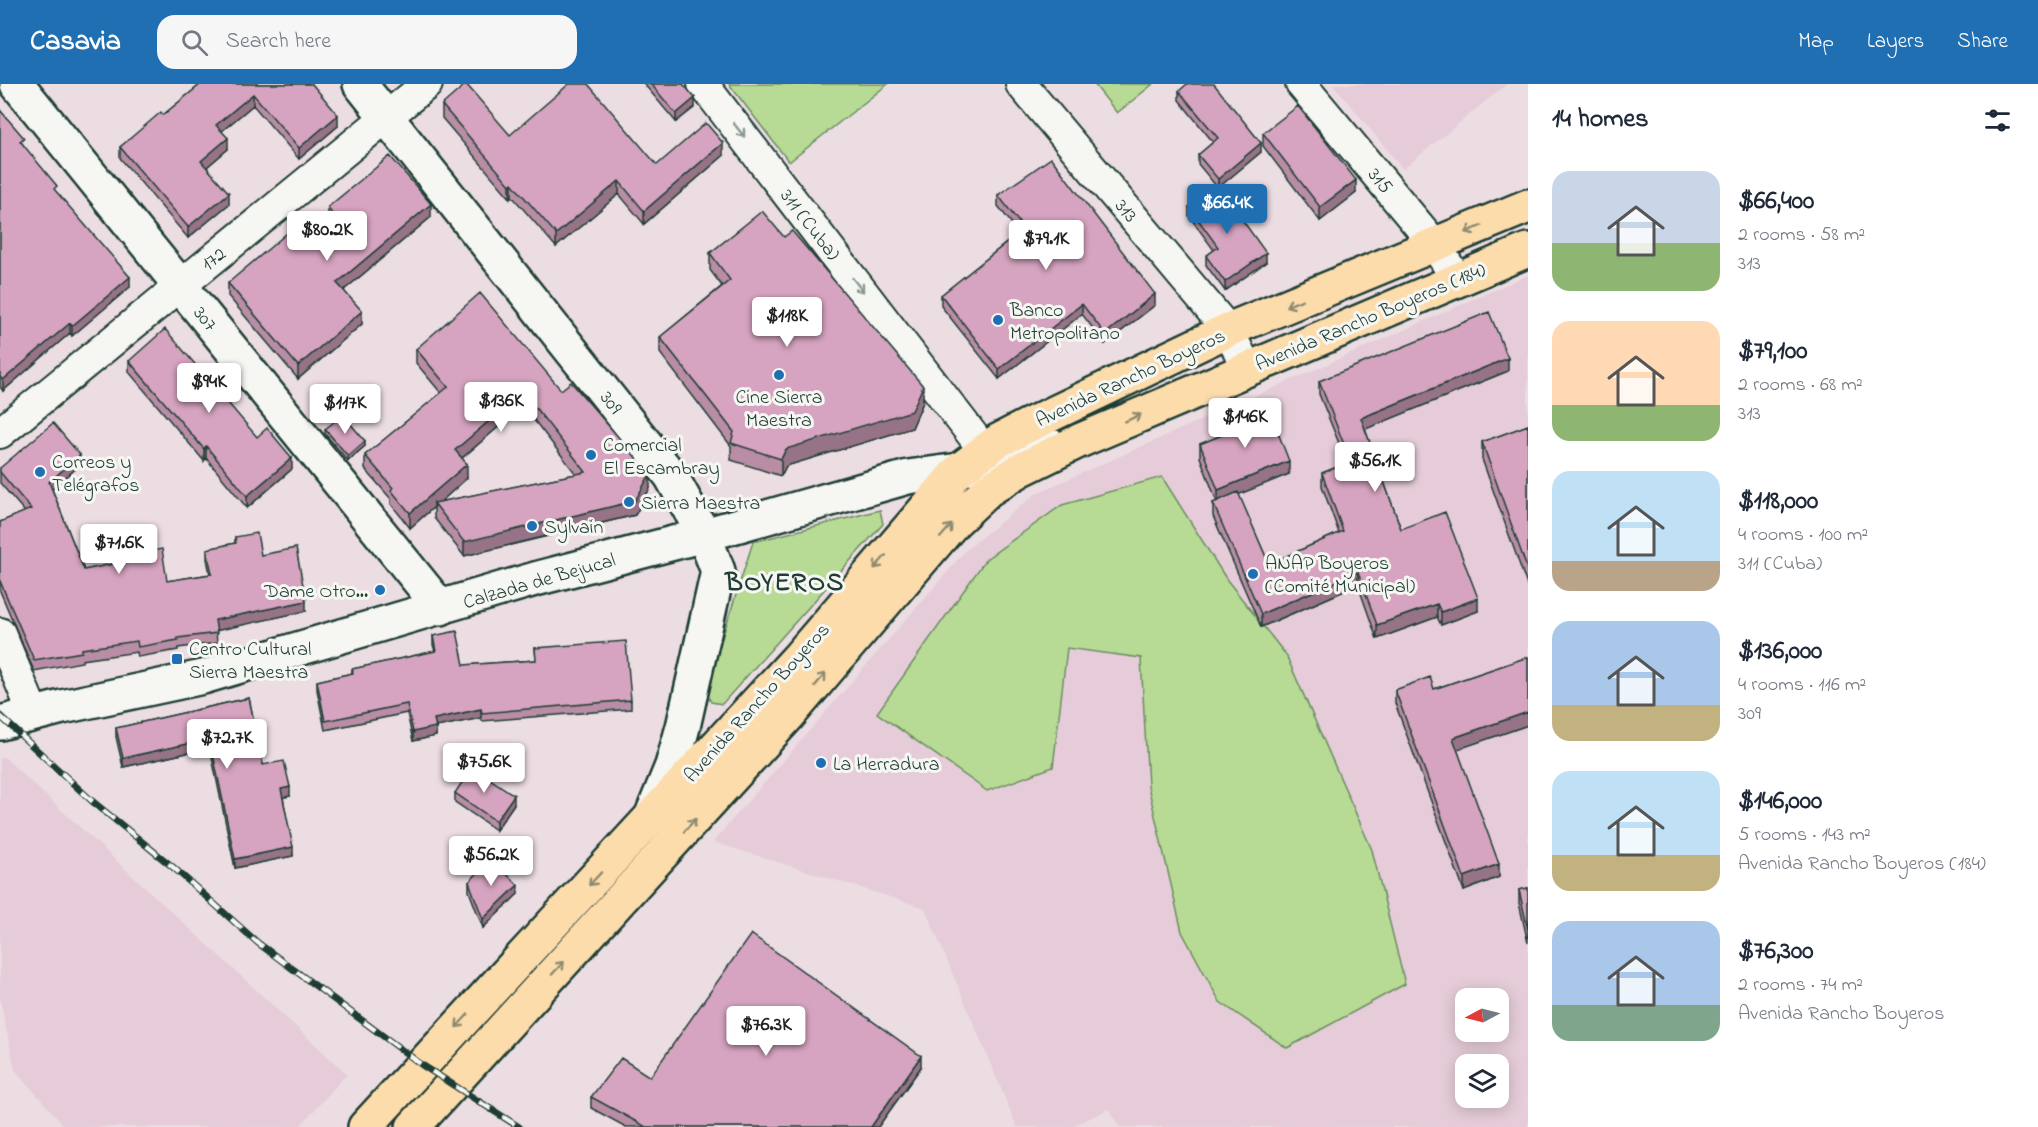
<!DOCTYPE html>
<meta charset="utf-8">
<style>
:root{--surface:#fff;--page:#f6f6f7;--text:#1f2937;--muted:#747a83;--accent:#1f6fb2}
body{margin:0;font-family:"Indie Flower",sans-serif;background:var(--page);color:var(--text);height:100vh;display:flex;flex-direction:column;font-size:22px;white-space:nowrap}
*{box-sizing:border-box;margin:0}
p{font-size:20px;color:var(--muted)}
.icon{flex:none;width:33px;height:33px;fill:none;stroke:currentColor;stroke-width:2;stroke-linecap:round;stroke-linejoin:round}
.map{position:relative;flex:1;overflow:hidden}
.sheet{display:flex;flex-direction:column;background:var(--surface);width:510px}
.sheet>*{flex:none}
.needle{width:39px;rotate:263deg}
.controls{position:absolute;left:1455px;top:904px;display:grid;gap:12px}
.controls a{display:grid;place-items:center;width:54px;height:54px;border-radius:12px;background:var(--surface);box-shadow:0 3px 15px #0003;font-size:30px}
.price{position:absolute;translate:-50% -51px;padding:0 14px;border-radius:6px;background:#fff;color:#222;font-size:20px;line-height:39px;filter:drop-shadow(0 2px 3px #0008)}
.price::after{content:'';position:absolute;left:50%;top:36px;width:18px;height:14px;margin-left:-9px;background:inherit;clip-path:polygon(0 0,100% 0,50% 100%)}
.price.current{background:var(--accent);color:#fff}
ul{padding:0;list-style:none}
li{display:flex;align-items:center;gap:18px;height:150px;padding:0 24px}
li span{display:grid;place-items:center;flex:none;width:168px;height:120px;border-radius:18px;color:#555}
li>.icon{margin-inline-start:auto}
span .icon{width:72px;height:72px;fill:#fffc;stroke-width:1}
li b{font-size:26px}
h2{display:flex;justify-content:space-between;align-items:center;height:72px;padding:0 24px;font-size:26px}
header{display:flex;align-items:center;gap:36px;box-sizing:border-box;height:84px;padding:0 30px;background:var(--accent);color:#fff}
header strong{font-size:28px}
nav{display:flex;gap:33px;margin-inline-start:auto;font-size:21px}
.search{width:420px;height:54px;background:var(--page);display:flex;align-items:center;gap:15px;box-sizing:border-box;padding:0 21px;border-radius:18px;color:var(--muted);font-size:22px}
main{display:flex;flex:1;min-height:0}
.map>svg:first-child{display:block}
.built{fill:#e5ccd8;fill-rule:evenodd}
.green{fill:#b7da94;stroke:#6b8c64;stroke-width:1.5}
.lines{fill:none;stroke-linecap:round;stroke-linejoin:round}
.street-casing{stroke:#1f3d34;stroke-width:34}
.secondary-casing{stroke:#1f3d34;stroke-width:38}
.primary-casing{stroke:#1f3d34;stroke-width:38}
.street{stroke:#f6f6f2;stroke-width:30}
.secondary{stroke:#f6f6f2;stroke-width:33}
.primary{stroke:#fddcac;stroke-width:33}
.rail-casing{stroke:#1f3d34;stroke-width:7}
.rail{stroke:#f6f6f2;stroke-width:4.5;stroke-dasharray:14;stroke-linecap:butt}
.wall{fill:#b88da5;stroke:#1f3d34;stroke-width:1.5;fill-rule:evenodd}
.shaded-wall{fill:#967386;stroke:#1f3d34;stroke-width:1.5}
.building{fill:#d6a4c0;stroke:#1f3d34;stroke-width:1.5}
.oneway{stroke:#8a9a93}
.oneway2{stroke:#8e8c70}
.poi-dot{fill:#1f6fb2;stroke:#f6f6f2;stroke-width:2}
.labels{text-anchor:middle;stroke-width:6;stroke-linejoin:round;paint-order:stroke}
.street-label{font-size:20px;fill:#1f3d34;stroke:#f6f6f2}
.poi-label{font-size:20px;fill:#1f3d34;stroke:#f6f6f2;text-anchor:start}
.district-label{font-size:26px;font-weight:bold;letter-spacing:1.5px;fill:#1f3d34;stroke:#f6f6f2}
</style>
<header>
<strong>Casavia</strong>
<div class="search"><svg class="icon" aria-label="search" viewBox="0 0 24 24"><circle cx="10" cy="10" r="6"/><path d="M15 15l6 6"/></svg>Search here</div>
<nav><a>Map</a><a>Layers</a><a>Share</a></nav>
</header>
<main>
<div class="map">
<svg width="1528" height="1043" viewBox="0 0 1528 1043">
<rect width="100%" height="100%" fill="#ecdde3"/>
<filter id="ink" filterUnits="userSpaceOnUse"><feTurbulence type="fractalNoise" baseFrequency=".0167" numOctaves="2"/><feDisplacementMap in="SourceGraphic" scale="12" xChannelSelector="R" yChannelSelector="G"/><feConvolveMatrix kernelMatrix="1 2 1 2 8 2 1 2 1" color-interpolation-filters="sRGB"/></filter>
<g filter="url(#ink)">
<!-- built -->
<path class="built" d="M1333 0H1507L1403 85Z
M1528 191V1043H1119L1109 1025 1071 1043H1017L925 824 713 758 967 465 1037 409ZM1466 915H1498V948H1466ZM1466 981H1498V1014H1466Z
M4 673 347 990 299 1043H65L15 986 0 916V674Z"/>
<!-- green -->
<path class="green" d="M729 0H888L789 78Z
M1094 0H1153L1117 29Z
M1162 393 1227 496 1286 571 1372 766 1405 900 1287 964 1220 918 1182 848 1148 702 1141 574 1067 564 1053 683 987 707 877 629 986 475 1062 421Z
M880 426 883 440 722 620 711 618 705 607 753 458Z"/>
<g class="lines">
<defs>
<path id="street" d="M703 0 984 366
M1021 0 1228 246 1247 284
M1301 0 1435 161 1457 195
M0 349 427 0
M0 549 34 631"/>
<path id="secondary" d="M17 0 441 524
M360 0 671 392 704 451 718 487 683 643 672 682 652 731
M0 639 62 623 203 593 535 495 704 451 908 393 959 386 1054 363"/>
<path id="primary" d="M365 1043 797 575 959 386 998 357 1027 342 1228 246 1528 122
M413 1043 788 632 954 438 988 406 1020 386 1079 357 1528 166"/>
</defs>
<!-- street casing -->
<use href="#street" class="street-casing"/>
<!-- secondary casing -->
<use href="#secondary" class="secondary-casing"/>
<!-- primary casing -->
<use href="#primary" class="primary-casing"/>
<!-- street -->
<use href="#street" class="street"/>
<!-- secondary -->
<use href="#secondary" class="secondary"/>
<!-- primary -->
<use href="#primary" class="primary"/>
<defs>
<path id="rail" d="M0 632 92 717 174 784 258 859 422 981 519 1043"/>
</defs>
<!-- rail casing -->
<use href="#rail" class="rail-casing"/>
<!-- rail -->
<use href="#rail" class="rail"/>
</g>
<!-- wall -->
<path class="wall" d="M201 0H312L338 42 299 75 253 21 222 47 228 65 207 83 229 120 188 154 120 74V63L163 31Z
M644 0H683L695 23 676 38Z
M1179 7 1261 68 1219 103 1266 178 1225 207 1206 181V172L1214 166 1189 132V123L1217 103 1198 80V71L1213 58 1179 16Z
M442 21 510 51 657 81 723 72 644 140 619 110 556 163 512 112 510 114 442 34Z
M0 26 24 62 57 110 130 203 72 252 70 249 3 307 0 303Z
M1263 49 1356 109 1320 137 1263 62Z
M998 111 1155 221 1105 260 1082 230 999 295 941 222V211L1019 149 998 122Z
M328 123 431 133 344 206 362 240 298 295 228 212V199L303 158 328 134Z
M710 169 923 318 912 344 786 382 781 392 731 376V362L660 269V253L722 202 710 186Z
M416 265 561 306 650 404 635 431 464 472 434 434V423L410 444 391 420V415L365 385V371L441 309 416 279ZM523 322 576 390 440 418 467 394 462 374Z
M129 277 257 353 292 385 247 424 206 374 204 377 129 288Z
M1508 287 1365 345 1401 445 1478 527 1441 541 1437 533 1377 555 1358 501 1261 543 1213 432V419L1217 418 1200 373V360L1219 353V342L1289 390 1238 410 1269 480 1339 449 1322 402V389L1347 379 1319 310V297Z
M1528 341V504L1482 375V358Z
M325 345 365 362 348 377 325 350Z
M80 381 52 405 84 486 122 478V472L167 497 210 490 207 475V465L235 459V453L261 471 306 527 216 546 217 559 178 564V566L138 573 137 568 82 576V578L34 587 0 507V438L25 428 0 399V384Z
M433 552 464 581 536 576 535 564 631 616V625L482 637 481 634 436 643V652L413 657 407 629 325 646 317 606V597L352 589V585L435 567 433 561Z
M1528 573V641L1457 665 1499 793 1464 807 1395 619V606L1434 605Z
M249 614 263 681 290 712 283 713 293 772 235 784 210 664 123 683 116 653V644Z
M455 709 514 720 496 746 455 718Z
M469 798 518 810 483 844 469 807Z
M1528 804V859L1519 819V806Z
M921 983 878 1043H626L591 1024V1013L650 993Z"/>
<!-- shaded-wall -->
<path class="shaded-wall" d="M253 10V21L216 52V41Z
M695 14V23L676 38V30Z
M338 31V42L299 75V64Z
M228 54V65L201 88V77Z
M723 59V72L644 140V127Z
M1261 59V68L1218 104V95Z
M1356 96V109L1320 137V123Z
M619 97V110L556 163V150Z
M512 99V112L510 114V101Z
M229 109V120L188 154V143Z
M431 120V133L337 212V199Z
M1266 169V178L1225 207V198Z
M130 193V203L72 252V242Z
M1155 210V221L1105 260V250Z
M1082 220V230L999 295V285Z
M362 227V240L298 295V282Z
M70 239V249L3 307V296Z
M1508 274V287L1361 347V334Z
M923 302V318L912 344 786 382 781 392V375L786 365Z
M523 308V322L455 380V366Z
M365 357V362L348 377V372Z
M206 362V374L204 377V365Z
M80 371V381L49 408V398Z
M292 374V385L247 424V412Z
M1289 377V390L1218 419V406Z
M467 380V394L436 422 434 419V423L410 444V429Z
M650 390V404L635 431 464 472V458Z
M1358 488V501L1261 543V530Z
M1478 514V527L1441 541V528Z
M306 517V527L215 547V536Z
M1437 520V533L1377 555V541Z
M481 625V634L436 643V652L413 657V648L434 635Z
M1528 628V641L1453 667V654Z
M210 655V664L123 683V674Z
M290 703V712L281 714V705Z
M514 711V720L496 746V737Z
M293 763V772L235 784V775Z
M1499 780V793L1464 807V793Z
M518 801V810L483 844V835Z
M921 972V983L878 1043H871Z"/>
<!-- building -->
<path class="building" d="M201 0H312L338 31 299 64 253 10 216 41 228 54 201 77 229 109 188 143 120 63 161 28 163 31Z
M466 0 510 51 569 0H588L657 81 706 39 723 59 644 127 619 97 556 150 512 99 510 101 442 21Z
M651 0H683L695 14 676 30Z
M1187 0H1214L1261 59 1218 95 1198 71 1218 54 1179 7Z
M1298 22 1356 96 1320 123 1263 49Z
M0 26 24 54 20 57 57 102 54 105 130 193 72 242 70 239 3 296 0 293Z
M390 72 431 120 337 199 362 227 298 282 228 199 292 145 303 158 332 130 328 123Z
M1051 74 1155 210 1105 250 1082 220 999 285 941 211 1024 145 998 111Z
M1218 102 1266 169 1225 198 1206 172 1218 163 1189 123Z
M762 127 784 153 792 147 923 302 912 327 786 365 781 375 731 359 734 348 660 253 730 196 710 169Z
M480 209 561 306 571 298 650 390 635 417 464 458 434 419 586 388 523 308 455 366 467 380 410 429 391 406 393 404 365 371 448 303 416 265Z
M1489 228 1508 274 1361 334 1401 445 1445 428 1478 514 1441 528 1437 520 1377 541 1358 488 1261 530 1213 419 1238 408 1269 480 1343 447 1322 389 1351 378 1319 297Z
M165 245 257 353 267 344 292 374 247 412 206 362 204 365 129 277Z
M1268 323 1289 377 1218 406 1200 360 1222 351 1219 342Z
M343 331 365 357 348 372 325 345Z
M53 339 80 371 49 398 84 486 123 478 122 472 162 465 167 497 212 490 207 465 236 459 235 453 257 449 261 471 296 464 306 517 215 536 217 549 178 554V556L138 563 137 557 82 565V568L34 576 0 497V438L31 425 0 388V384Z
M1528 341V487L1482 358Z
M457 547 464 581 536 576 535 564 626 557 631 616 482 629 481 625 434 635 436 643 413 648 407 620 325 637 317 597 353 589 352 585 436 567 433 552Z
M1528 573V628L1453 654 1499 780 1464 793 1395 606 1430 593 1434 605Z
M249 614 263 681 284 677 290 703 281 705 293 763 235 775 210 655 123 674 116 644Z
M472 683 514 711 496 737 455 709Z
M491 775 518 801 483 835 469 798Z
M1528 804V846L1519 806Z
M751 850 921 972 871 1043H646L591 1013 621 974 650 993Z"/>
<!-- one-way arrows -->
<defs><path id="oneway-shaft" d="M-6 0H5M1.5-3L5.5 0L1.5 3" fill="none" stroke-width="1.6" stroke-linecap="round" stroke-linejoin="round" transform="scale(1.5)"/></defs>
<g class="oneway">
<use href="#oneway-shaft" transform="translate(739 46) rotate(52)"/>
<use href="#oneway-shaft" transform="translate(858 201) rotate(52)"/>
</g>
<g class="oneway2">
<use href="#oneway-shaft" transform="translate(1474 145) rotate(157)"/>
<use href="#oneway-shaft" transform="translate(1294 219) rotate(158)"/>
<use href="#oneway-shaft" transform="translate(1133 334) rotate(-24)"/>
<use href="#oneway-shaft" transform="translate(946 447) rotate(-49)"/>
<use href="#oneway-shaft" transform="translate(880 478) rotate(131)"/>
<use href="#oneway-shaft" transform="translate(820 596) rotate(-50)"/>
<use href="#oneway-shaft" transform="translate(690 741) rotate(-48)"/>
<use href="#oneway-shaft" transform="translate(595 795) rotate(133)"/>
<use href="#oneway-shaft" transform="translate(558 884) rotate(-47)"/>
<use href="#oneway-shaft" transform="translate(462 937) rotate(133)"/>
</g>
</g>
<!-- markers -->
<g class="poi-dot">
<circle cx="998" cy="236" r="6"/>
<circle cx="779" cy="291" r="6"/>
<circle cx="591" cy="371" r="6"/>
<circle cx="40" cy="388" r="6"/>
<circle cx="629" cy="418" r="6"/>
<circle cx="532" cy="442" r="6"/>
<circle cx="1253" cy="490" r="6"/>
<circle cx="380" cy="506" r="6"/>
<rect x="171" y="569" width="12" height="12" rx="3"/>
<circle cx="821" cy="679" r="6"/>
</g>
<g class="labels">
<!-- street labels -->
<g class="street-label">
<text transform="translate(1381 96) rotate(50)" y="7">315</text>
<text transform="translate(1127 126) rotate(50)" y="7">313</text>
<text transform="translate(811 140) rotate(52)" y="7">311 (Cuba)</text>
<text transform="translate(213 174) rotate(-39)" y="7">172</text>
<text transform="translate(1370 232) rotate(-23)" y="7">Avenida Rancho Boyeros (184)</text>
<text transform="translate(206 234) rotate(51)" y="7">307</text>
<text transform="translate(1130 293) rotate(-25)" y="7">Avenida Rancho Boyeros</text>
<text transform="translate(612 318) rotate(52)" y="7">309</text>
<text transform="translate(539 496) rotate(-16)" y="7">Calzada de Bejucal</text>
<text transform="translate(756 618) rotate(-48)" y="7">Avenida Rancho Boyeros</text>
</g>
<!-- poi labels -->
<g class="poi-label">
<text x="1010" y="232">Banco<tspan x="1010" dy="23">Metropolitano</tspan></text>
<text x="779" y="319" text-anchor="middle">Cine Sierra<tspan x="779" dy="23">Maestra</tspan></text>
<text x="603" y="367">Comercial<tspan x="603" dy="23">El Escambray</tspan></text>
<text x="52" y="384">Correos y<tspan x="52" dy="23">Telégrafos</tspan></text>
<text x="641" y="425">Sierra Maestra</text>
<text x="544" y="449">Sylvain</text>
<text x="1265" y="485">ANAP Boyeros<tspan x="1265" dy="23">(Comité Municipal)</tspan></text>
<text x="368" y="513" text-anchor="end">Dame Otro...</text>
<text x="189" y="571">Centro Cultural<tspan x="189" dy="23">Sierra Maestra</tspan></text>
<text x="833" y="686">La Herradura</text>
</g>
<!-- district labels -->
<g class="district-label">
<text x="785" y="506">BOYEROS</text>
</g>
</g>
</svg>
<div class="controls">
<a><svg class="needle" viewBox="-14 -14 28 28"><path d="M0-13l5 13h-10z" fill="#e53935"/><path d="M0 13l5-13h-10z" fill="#747a83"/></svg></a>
<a><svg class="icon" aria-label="layers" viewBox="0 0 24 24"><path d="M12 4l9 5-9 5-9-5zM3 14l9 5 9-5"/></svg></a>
</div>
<b class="price current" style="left:1227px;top:151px">$66.4K</b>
<b class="price" style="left:327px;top:178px">$80.2K</b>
<b class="price" style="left:1046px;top:187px">$79.1K</b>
<b class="price" style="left:787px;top:264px">$118K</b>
<b class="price" style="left:209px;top:330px">$94K</b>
<b class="price" style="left:501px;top:349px">$136K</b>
<b class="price" style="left:345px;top:351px">$117K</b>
<b class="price" style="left:1245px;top:365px">$146K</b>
<b class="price" style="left:1375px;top:409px">$56.1K</b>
<b class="price" style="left:119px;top:491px">$71.6K</b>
<b class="price" style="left:227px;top:686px">$72.7K</b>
<b class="price" style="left:484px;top:710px">$75.6K</b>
<b class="price" style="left:491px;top:803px">$56.2K</b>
<b class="price" style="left:766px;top:973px">$76.3K</b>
</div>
<section class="sheet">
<h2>14 homes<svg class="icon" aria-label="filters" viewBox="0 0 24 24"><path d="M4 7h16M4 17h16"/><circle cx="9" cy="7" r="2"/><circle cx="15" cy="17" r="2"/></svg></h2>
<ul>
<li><span style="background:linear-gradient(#c9d6e8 60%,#8fb573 0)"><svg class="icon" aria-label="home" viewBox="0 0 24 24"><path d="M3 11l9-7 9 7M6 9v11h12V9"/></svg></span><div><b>$66,400</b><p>2 rooms · 58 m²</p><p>313</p></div></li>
<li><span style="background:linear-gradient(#ffd9b3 70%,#8fb573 0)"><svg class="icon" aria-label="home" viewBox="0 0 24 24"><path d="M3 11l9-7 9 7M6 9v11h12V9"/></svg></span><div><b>$79,100</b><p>2 rooms · 68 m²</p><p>313</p></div></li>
<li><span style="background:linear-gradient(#bfe0f5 75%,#b9a48a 0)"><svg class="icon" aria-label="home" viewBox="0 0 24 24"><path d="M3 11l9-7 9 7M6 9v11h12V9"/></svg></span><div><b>$118,000</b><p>4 rooms · 100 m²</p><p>311 (Cuba)</p></div></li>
<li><span style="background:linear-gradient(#a9c7e8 70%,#c2b280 0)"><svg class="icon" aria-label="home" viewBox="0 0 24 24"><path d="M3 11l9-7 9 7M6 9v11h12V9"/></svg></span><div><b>$136,000</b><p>4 rooms · 116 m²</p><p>309</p></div></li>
<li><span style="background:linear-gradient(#bfe0f5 70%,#c2b280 0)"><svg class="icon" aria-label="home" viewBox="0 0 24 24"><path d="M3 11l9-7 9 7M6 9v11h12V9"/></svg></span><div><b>$146,000</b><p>5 rooms · 143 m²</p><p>Avenida Rancho Boyeros (184)</p></div></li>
<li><span style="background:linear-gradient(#a9c7e8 70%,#7fa58c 0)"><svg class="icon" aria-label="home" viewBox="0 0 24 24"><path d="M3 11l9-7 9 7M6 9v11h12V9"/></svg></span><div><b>$76,300</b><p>2 rooms · 74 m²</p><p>Avenida Rancho Boyeros</p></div></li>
</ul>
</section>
</main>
